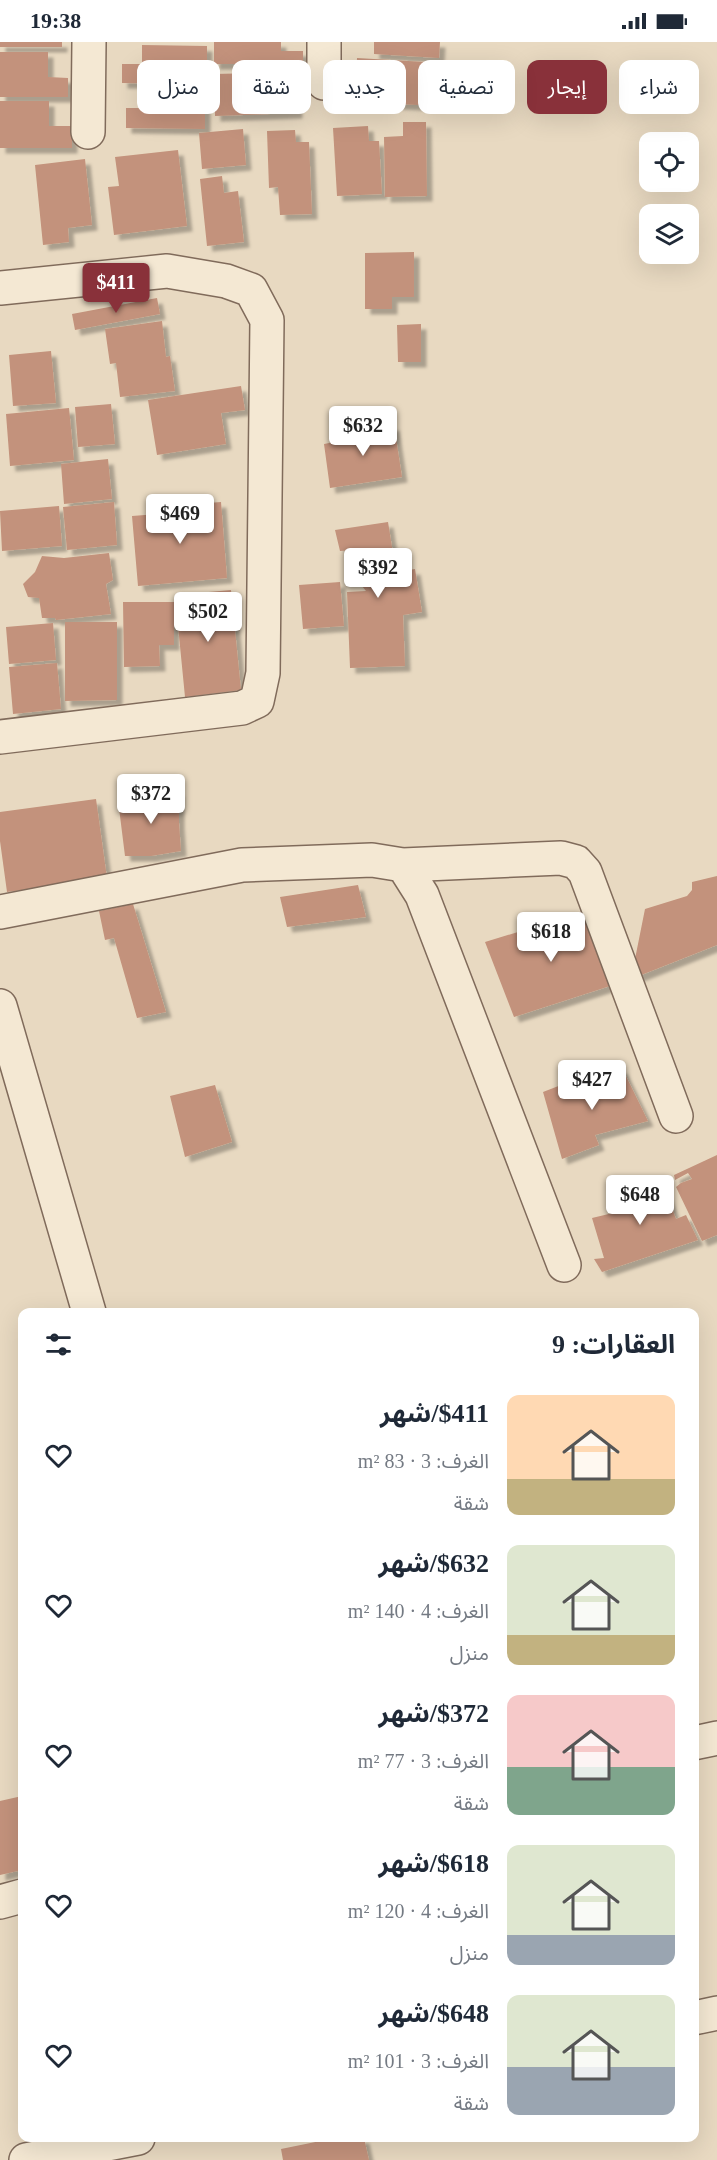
<!DOCTYPE html>
<html lang="ar">
<meta charset="utf-8">
<style>
:root{--surface:#fff;--page:#f6f6f7;--text:#1f2937;--muted:#747a83;--accent:#89313a}
body{margin:0;font-family:"Times New Roman","Noto Sans Arabic",serif;background:var(--page);color:var(--text);direction:rtl;height:100vh;display:flex;flex-direction:column;font-size:22px;white-space:nowrap}
*{box-sizing:border-box;margin:0}
p{font-size:20px;color:var(--muted)}
.icon{flex:none;width:33px;height:33px;fill:none;stroke:currentColor;stroke-width:2;stroke-linecap:round;stroke-linejoin:round}
.map{position:relative;flex:1;overflow:hidden;direction:ltr}
.details{position:absolute;left:18px;top:1266px;width:681px;height:834px;display:flex;flex-direction:column;background:var(--surface);border-radius:12px;box-shadow:0 6px 24px #0002;direction:rtl}
.details>*{flex:none}
.top-card{position:absolute;left:18px;top:18px;width:681px;height:54px;direction:rtl;display:flex;gap:12px}
.controls{position:absolute;left:639px;top:90px;display:grid;gap:12px}
.controls a{display:grid;place-items:center;width:60px;height:60px;border-radius:12px;background:var(--surface);box-shadow:0 6px 24px #0002;font-size:30px}
.price{position:absolute;translate:-50% -51px;padding:0 14px;border-radius:6px;background:#fff;color:#222;font-size:20px;line-height:39px;filter:drop-shadow(0 2px 3px #0008)}
.price::after{content:'';position:absolute;left:50%;top:36px;width:18px;height:14px;margin-left:-9px;background:inherit;clip-path:polygon(0 0,100% 0,50% 100%)}
.price.current{background:var(--accent);color:#fff}
ul{padding:0;list-style:none}
li{display:flex;align-items:center;gap:18px;height:150px;padding:0 24px}
li span{display:grid;place-items:center;flex:none;width:168px;height:120px;border-radius:12px;color:#555}
li>.icon{margin-inline-start:auto}
span .icon{width:72px;height:72px;fill:#fffc;stroke-width:1}
li b{font-size:26px}
h2{display:flex;justify-content:space-between;align-items:center;height:72px;padding:0 24px;font-size:26px}
.chip{padding:0 21px;border-radius:12px;background:var(--surface);box-shadow:0 6px 24px #0002;font-size:21px;line-height:54px}
.chip.current{background:var(--accent);color:#fff}
.status{display:flex;justify-content:space-between;align-items:center;height:42px;padding:0 30px;background:var(--surface);direction:ltr}
.status svg{height:16px;fill:currentColor}
.map>svg:first-child{display:block}
.building{fill:#c3927b;filter:url(#shadow)}
.lines{fill:none;stroke-linecap:round;stroke-linejoin:round}
.minor-casing{stroke:#806b5b;stroke-width:36}
.minor{stroke:#f4e8d3;stroke-width:33}
</style>
<div class="status"><b>19:38</b><svg viewBox="0 0 49 12"><path d="M0 12V9h3v3zM5 12V6h3v6zM10 12V3h3v9zM15 12V0h3v12zM26 1h20v11H26zM47 4h2v5h-2z"/></svg></div>
<div class="map">
<svg width="717" height="2118" viewBox="0 0 717 2118">
<defs>
<filter id="shadow"><feDropShadow dx="5.5" dy="5.5" stdDeviation="1.5" flood-color="#0004"/></filter>
</defs>
<rect width="100%" height="100%" fill="#e8d9c1"/>
<!-- building -->
<path class="building" d="M0 0H62V5H0Z
M214 0H281V9H303V29L249 28V22H214Z
M374 0H440L439 16 374 12Z
M142 3 207 4V42L122 41V22H142Z
M0 10H48V35L68 36V55H0Z
M357 16 442 21 440 64 376 61 377 40 356 39Z
M261 31 262 36 283 35 284 60H297V71L215 74 214 32Z
M143 46H205V87L126 86V66H142Z
M0 59H49V84H72V106H0Z
M403 80H426L427 154 385 155 384 95 403 94Z
M368 84 369 99H379L382 152 337 154 333 86Z
M243 87 246 123 202 127 199 91Z
M295 88 296 100H309L312 172 280 173 278 145 269 146 267 89Z
M178 108 187 184 114 193 108 145 119 144 115 115Z
M85 117 92 183 68 186 69 200 43 203 35 123Z
M222 134 224 151 238 149 244 200 207 204 200 137Z
M414 210V255H392V267H365V211Z
M157 256 160 272 75 288 72 272Z
M162 279 166 315 170 314 175 349 120 355 116 321 110 322 105 287Z
M421 282V320H398L397 283Z
M51 309 56 361 13 364 9 313Z
M241 344 245 368 221 371 226 402 157 413 148 358Z
M111 362 115 402 78 405 75 365Z
M69 366 74 418 10 424 6 372Z
M394 383 402 435 330 446 324 402 340 399 339 392Z
M108 417 112 457 64 462 61 422Z
M114 460 117 503 67 508 63 465Z
M221 460 227 536 138 544 132 474 158 472 157 465Z
M59 464 62 504 2 509 0 469Z
M388 480 396 530 415 527 422 570 403 573 405 624 350 626 347 550 366 549 352 531 360 519 363 507 340 509 335 488Z
M109 511 113 538 106 542 111 572 56 578 55 576H42L39 556 28 555 23 542 35 530 42 514 64 516Z
M340 540 344 584 303 587 299 543Z
M231 548 241 648 185 655 175 553Z
M123 560H174V603H159L160 624 124 625Z
M65 580H117V658L65 659Z
M53 581 56 618 9 622 6 585Z
M57 621 61 667 13 672 9 625Z
M179 749V781L181 809 151 814H125L118 758Z
M96 757 107 836 7 850 0 799V770Z
M717 834V903L631 937 645 867 687 854 692 848V840Z
M358 843 366 875 287 885 280 855Z
M133 862 166 970 137 976 114 896 105 898 99 869Z
M593 867 613 943 514 975 485 900Z
M622 1026 648 1079 595 1093 599 1103 562 1117 543 1050 574 1038 580 1043Z
M215 1043 232 1100 185 1115 170 1054Z
M717 1113V1193L702 1199 676 1145 681 1141 692 1137 688 1131 675 1138 674 1133Z
M660 1134 676 1177 686 1173 698 1198 602 1230 594 1217 604 1216 592 1176 617 1170 610 1151Z
M22 1754V1828L0 1833V1759Z
M335 2096H364L369 2118H283L281 2107Z"/>
<g class="lines">
<defs>
<path id="minor" d="M324 41V0
M88 90 89 0
M0 246 167 229 226 239 251 248 267 278 263 631 257 659 242 666 0 695
M403 823 561 816 576 820 585 830 676 1074
M0 870 242 823 372 818 403 823 422 853 564 1223
M0 964 89 1270
M694 1701 717 1696
M0 1860 22 1854
M694 1976 717 1971
M26 2118 138 2096"/>
</defs>
<!-- minor casing -->
<use href="#minor" class="minor-casing"/>
<!-- minor -->
<use href="#minor" class="minor"/>
</g>
</svg>
<div class="controls">
<a><svg class="icon" aria-label="locate" viewBox="0 0 24 24"><circle cx="12" cy="12" r="6"/><path d="M12 2v4M12 18v4M2 12h4M18 12h4"/></svg></a>
<a><svg class="icon" aria-label="layers" viewBox="0 0 24 24"><path d="M12 4l9 5-9 5-9-5zM3 14l9 5 9-5"/></svg></a>
</div>
<b class="price current" style="left:116px;top:272px">$411</b>
<b class="price" style="left:363px;top:415px">$632</b>
<b class="price" style="left:180px;top:503px">$469</b>
<b class="price" style="left:378px;top:557px">$392</b>
<b class="price" style="left:208px;top:601px">$502</b>
<b class="price" style="left:151px;top:783px">$372</b>
<b class="price" style="left:551px;top:921px">$618</b>
<b class="price" style="left:592px;top:1069px">$427</b>
<b class="price" style="left:640px;top:1184px">$648</b>
<div class="top-card">
<a class="chip">شراء</a>
<a class="chip current">إيجار</a>
<a class="chip">تصفية</a>
<a class="chip">جديد</a>
<a class="chip">شقة</a>
<a class="chip">منزل</a>
</div>
<section class="details">
<h2>العقارات: 9<svg class="icon" aria-label="filters" viewBox="0 0 24 24"><path d="M4 7h16M4 17h16"/><circle cx="9" cy="7" r="2"/><circle cx="15" cy="17" r="2"/></svg></h2>
<ul>
<li><span style="background:linear-gradient(#ffd9b3 70%,#c2b280 0)"><svg class="icon" aria-label="home" viewBox="0 0 24 24"><path d="M3 11l9-7 9 7M6 9v11h12V9"/></svg></span><div><b>$411/شهر</b><p>الغرف: 3 · 83 m²</p><p>شقة</p></div><svg class="icon" aria-label="heart" viewBox="0 0 24 24"><path d="M12 20l-8-8c-3-5 5-10 8-4 3-6 11-1 8 4z"/></svg></li>
<li><span style="background:linear-gradient(#dfe7d0 75%,#c2b280 0)"><svg class="icon" aria-label="home" viewBox="0 0 24 24"><path d="M3 11l9-7 9 7M6 9v11h12V9"/></svg></span><div><b>$632/شهر</b><p>الغرف: 4 · 140 m²</p><p>منزل</p></div><svg class="icon" aria-label="heart" viewBox="0 0 24 24"><path d="M12 20l-8-8c-3-5 5-10 8-4 3-6 11-1 8 4z"/></svg></li>
<li><span style="background:linear-gradient(#f6c9c9 60%,#7fa58c 0)"><svg class="icon" aria-label="home" viewBox="0 0 24 24"><path d="M3 11l9-7 9 7M6 9v11h12V9"/></svg></span><div><b>$372/شهر</b><p>الغرف: 3 · 77 m²</p><p>شقة</p></div><svg class="icon" aria-label="heart" viewBox="0 0 24 24"><path d="M12 20l-8-8c-3-5 5-10 8-4 3-6 11-1 8 4z"/></svg></li>
<li><span style="background:linear-gradient(#dfe7d0 75%,#9aa5b1 0)"><svg class="icon" aria-label="home" viewBox="0 0 24 24"><path d="M3 11l9-7 9 7M6 9v11h12V9"/></svg></span><div><b>$618/شهر</b><p>الغرف: 4 · 120 m²</p><p>منزل</p></div><svg class="icon" aria-label="heart" viewBox="0 0 24 24"><path d="M12 20l-8-8c-3-5 5-10 8-4 3-6 11-1 8 4z"/></svg></li>
<li><span style="background:linear-gradient(#dfe7d0 60%,#9aa5b1 0)"><svg class="icon" aria-label="home" viewBox="0 0 24 24"><path d="M3 11l9-7 9 7M6 9v11h12V9"/></svg></span><div><b>$648/شهر</b><p>الغرف: 3 · 101 m²</p><p>شقة</p></div><svg class="icon" aria-label="heart" viewBox="0 0 24 24"><path d="M12 20l-8-8c-3-5 5-10 8-4 3-6 11-1 8 4z"/></svg></li>
</ul>
</section>
</div>
